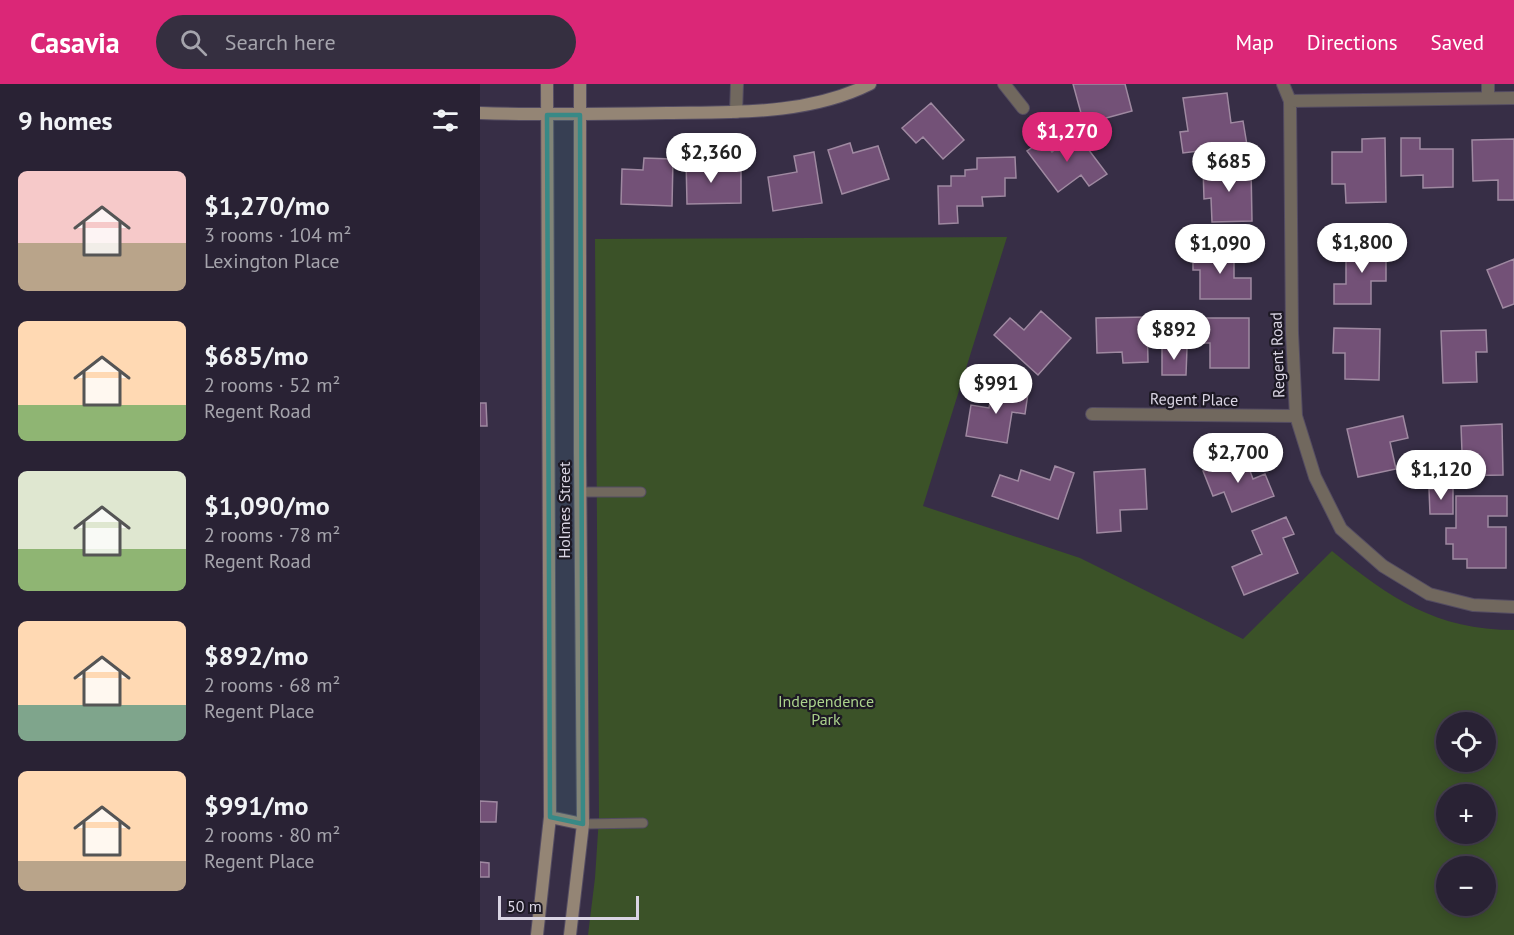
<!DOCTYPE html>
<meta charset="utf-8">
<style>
:root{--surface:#292234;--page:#352f40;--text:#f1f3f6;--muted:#a5a4ac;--line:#453f4f;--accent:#db2777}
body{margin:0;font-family:"PT Sans",sans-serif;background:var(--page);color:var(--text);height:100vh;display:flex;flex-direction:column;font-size:22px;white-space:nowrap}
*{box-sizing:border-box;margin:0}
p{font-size:20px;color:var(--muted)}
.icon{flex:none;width:33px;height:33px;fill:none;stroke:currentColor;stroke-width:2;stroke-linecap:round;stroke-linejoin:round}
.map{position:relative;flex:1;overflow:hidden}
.panel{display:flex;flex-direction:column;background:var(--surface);width:480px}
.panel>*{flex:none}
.fabs{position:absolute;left:956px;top:628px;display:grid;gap:12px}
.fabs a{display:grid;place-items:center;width:60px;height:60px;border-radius:50%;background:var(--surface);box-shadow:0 3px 15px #0003,0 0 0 2px var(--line);font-size:30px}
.scale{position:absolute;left:18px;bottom:15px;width:141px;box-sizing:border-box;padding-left:6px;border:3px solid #dad5e4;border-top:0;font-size:16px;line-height:21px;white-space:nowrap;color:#dad5e4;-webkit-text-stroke:4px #1d1924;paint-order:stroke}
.price{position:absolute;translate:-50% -51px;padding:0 14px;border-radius:21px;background:#fff;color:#222;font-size:20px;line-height:39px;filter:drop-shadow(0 2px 3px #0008)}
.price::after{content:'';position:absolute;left:50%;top:36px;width:18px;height:14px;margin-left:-9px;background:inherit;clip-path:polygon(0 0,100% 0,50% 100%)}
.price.current{background:var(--accent);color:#fff}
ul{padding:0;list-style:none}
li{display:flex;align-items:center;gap:18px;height:150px;padding:0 18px}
li span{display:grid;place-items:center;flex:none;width:168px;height:120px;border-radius:9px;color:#555}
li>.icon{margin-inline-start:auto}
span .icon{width:72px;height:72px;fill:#fffc;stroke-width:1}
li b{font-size:26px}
h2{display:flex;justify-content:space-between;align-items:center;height:72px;padding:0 18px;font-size:26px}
header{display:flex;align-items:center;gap:36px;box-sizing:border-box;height:84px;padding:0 30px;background:var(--accent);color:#fff}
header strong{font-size:28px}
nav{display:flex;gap:33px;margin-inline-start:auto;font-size:21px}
.search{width:420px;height:54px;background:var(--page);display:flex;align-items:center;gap:15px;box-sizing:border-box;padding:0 21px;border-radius:33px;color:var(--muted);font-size:22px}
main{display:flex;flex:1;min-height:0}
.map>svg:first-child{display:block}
.green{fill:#3b5228;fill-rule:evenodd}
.building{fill:#735177;stroke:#9f89a1;stroke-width:1.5}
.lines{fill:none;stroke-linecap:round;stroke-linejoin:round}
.lane-casing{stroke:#544c62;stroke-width:11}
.street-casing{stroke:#544c62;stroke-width:14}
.secondary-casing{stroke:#544c62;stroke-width:14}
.lane{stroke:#71685e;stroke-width:9}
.street{stroke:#71685e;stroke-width:12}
.secondary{stroke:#948575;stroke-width:12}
.marked{fill:#388986;fill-opacity:0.2;stroke:#388986;stroke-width:4.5;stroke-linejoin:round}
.labels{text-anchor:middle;stroke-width:4.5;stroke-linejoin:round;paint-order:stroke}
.street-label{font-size:16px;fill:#dad5e4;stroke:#1d1924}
.park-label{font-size:16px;fill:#abd28c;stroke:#1d1924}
</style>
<header>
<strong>Casavia</strong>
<div class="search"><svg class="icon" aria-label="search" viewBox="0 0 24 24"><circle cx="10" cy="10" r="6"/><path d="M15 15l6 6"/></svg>Search here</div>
<nav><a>Map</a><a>Directions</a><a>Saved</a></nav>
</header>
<main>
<section class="panel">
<h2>9 homes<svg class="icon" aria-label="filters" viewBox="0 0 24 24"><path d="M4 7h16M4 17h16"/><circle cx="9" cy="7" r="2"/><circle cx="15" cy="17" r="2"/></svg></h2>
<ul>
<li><span style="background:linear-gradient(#f6c9c9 60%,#b9a48a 0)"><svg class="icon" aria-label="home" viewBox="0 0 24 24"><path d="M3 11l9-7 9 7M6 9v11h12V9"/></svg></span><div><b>$1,270/mo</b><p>3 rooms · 104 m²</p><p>Lexington Place</p></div></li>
<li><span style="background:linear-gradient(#ffd9b3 70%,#8fb573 0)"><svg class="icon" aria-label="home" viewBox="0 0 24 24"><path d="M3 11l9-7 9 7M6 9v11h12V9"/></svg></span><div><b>$685/mo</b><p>2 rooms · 52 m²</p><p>Regent Road</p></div></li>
<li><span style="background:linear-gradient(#dfe7d0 65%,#8fb573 0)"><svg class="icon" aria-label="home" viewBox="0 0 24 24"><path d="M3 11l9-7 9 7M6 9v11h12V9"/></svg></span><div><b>$1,090/mo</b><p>2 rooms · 78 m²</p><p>Regent Road</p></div></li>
<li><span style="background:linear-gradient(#ffd9b3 70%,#7fa58c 0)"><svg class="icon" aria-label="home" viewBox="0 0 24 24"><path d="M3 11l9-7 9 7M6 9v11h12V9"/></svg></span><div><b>$892/mo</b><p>2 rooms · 68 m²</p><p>Regent Place</p></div></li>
<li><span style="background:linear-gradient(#ffd9b3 75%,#b9a48a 0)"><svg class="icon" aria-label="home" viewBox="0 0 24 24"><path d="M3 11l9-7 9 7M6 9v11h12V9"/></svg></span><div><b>$991/mo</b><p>2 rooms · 80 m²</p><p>Regent Place</p></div></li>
</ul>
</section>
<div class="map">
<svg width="1034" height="851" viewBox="0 0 1034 851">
<rect width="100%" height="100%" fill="#372e46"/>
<!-- green -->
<path class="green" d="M527 153 443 422 600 474 763 555 852 467C910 514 956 546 1034 546V851H108L115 794 119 733 115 155ZM966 639H1005V678H966ZM966 711H1005V750H966ZM966 783H1005V822H966Z"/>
<!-- building -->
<path class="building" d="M593 0H645L652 27 604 40Z
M747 9 751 39 763 37 767 61 703 69 700 48 708 47 703 14Z
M451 19 484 56 463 75 443 53 436 59 422 44Z
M596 49 627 90 609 102 601 91 578 108 547 67 563 56 572 68Z
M905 54 906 118 866 119 865 100H852V68H882V55Z
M921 54H940V65H973V103L943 104V91L921 92Z
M1034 55V116H1018V96L993 97 992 56Z
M370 59 373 69 398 62 409 95 362 110 348 66Z
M334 68 342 119 293 127 288 93 317 88 314 72Z
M535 73 536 94H525V112L502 113 503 122H477L478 139 459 140 458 102H471V92H485V86L497 85V74Z
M164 74 193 75 192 122 141 120 142 85 163 86Z
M206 74H230V87H261V119L207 120Z
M723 83H771L772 137 732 138 731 114 724 115Z
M880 158H906V197H891V220H854V200H866V167H880Z
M713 165H754V194H771V215H720V186H713Z
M1034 175V220L1023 224 1007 186Z
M561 227 591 254 558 291 514 251 530 234 544 246Z
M667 233 668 278 643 279 642 268 617 269 616 234Z
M709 234H769V284H730V259H709Z
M854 244 900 245 899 296 865 295V269H853Z
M1006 246 1007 268H996L997 298 963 299 961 247Z
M682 263 707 264 706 291H682Z
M513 303 548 309 545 330 532 328 527 359 486 352 491 321 509 324Z
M0 319H6L7 342H0Z
M923 332 928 354 910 358 916 385 878 393 867 345Z
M1022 340 1023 391 963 392V368H982L981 342Z
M764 371 773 395 785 390 794 412 752 428 744 408 733 412 723 387Z
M575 382 594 389 578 435 512 412 520 391 538 397 541 386 570 396Z
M665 385 667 425 640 426 641 447 617 449 614 388Z
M973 404V430H950L949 405Z
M976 412H1027V432H1008V443H1026V484H987V475H973V460H966V444H976Z
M806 433 814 450 803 454 818 489 764 511 752 483 782 470 772 447Z
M0 717 17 718 16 738H0Z
M0 778 9 779V793H0Z"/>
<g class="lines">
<defs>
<path id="lane" d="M100 408H161
M103 740 163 739"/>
<path id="street" d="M524 0 543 24
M803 0 810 17 812 249 816 332 835 393 861 445 903 482 949 510 993 521 1034 523
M1008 14V0
M810 17 1034 14
M256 28 257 0
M612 330 816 332"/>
<path id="secondary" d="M0 29C63 31 125 30 188 29 255 28 328 31 390 0
M70 733 103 740
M57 851 70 733 67 0
M90 851 103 740 100 370V0"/>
</defs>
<!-- lane casing -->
<use href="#lane" class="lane-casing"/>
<!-- street casing -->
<use href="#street" class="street-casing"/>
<!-- secondary casing -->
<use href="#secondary" class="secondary-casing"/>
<!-- lane -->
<use href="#lane" class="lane"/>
<!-- street -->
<use href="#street" class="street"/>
<!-- secondary -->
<use href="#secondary" class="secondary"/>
</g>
<!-- marked area -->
<path class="marked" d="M67 31H100L103 740 70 733Z"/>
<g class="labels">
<!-- street labels -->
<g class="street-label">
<text transform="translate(797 271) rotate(-92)" y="6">Regent Road</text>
<text transform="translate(714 315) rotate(1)" y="6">Regent Place</text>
<text transform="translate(84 426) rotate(-90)" y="6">Holmes Street</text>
</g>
<!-- park labels -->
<g class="park-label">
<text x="346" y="623">Independence<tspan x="346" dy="18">Park</tspan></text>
</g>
</g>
</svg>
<div class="fabs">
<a><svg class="icon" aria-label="locate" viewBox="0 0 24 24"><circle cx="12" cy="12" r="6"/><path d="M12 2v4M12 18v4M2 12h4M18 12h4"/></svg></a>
<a>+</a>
<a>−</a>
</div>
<div class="scale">50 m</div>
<b class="price current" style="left:587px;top:79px">$1,270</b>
<b class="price" style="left:231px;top:100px">$2,360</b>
<b class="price" style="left:749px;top:109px">$685</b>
<b class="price" style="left:882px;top:190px">$1,800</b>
<b class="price" style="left:740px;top:191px">$1,090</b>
<b class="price" style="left:694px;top:277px">$892</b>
<b class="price" style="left:516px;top:331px">$991</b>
<b class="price" style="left:758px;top:400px">$2,700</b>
<b class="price" style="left:961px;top:417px">$1,120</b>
</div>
</main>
